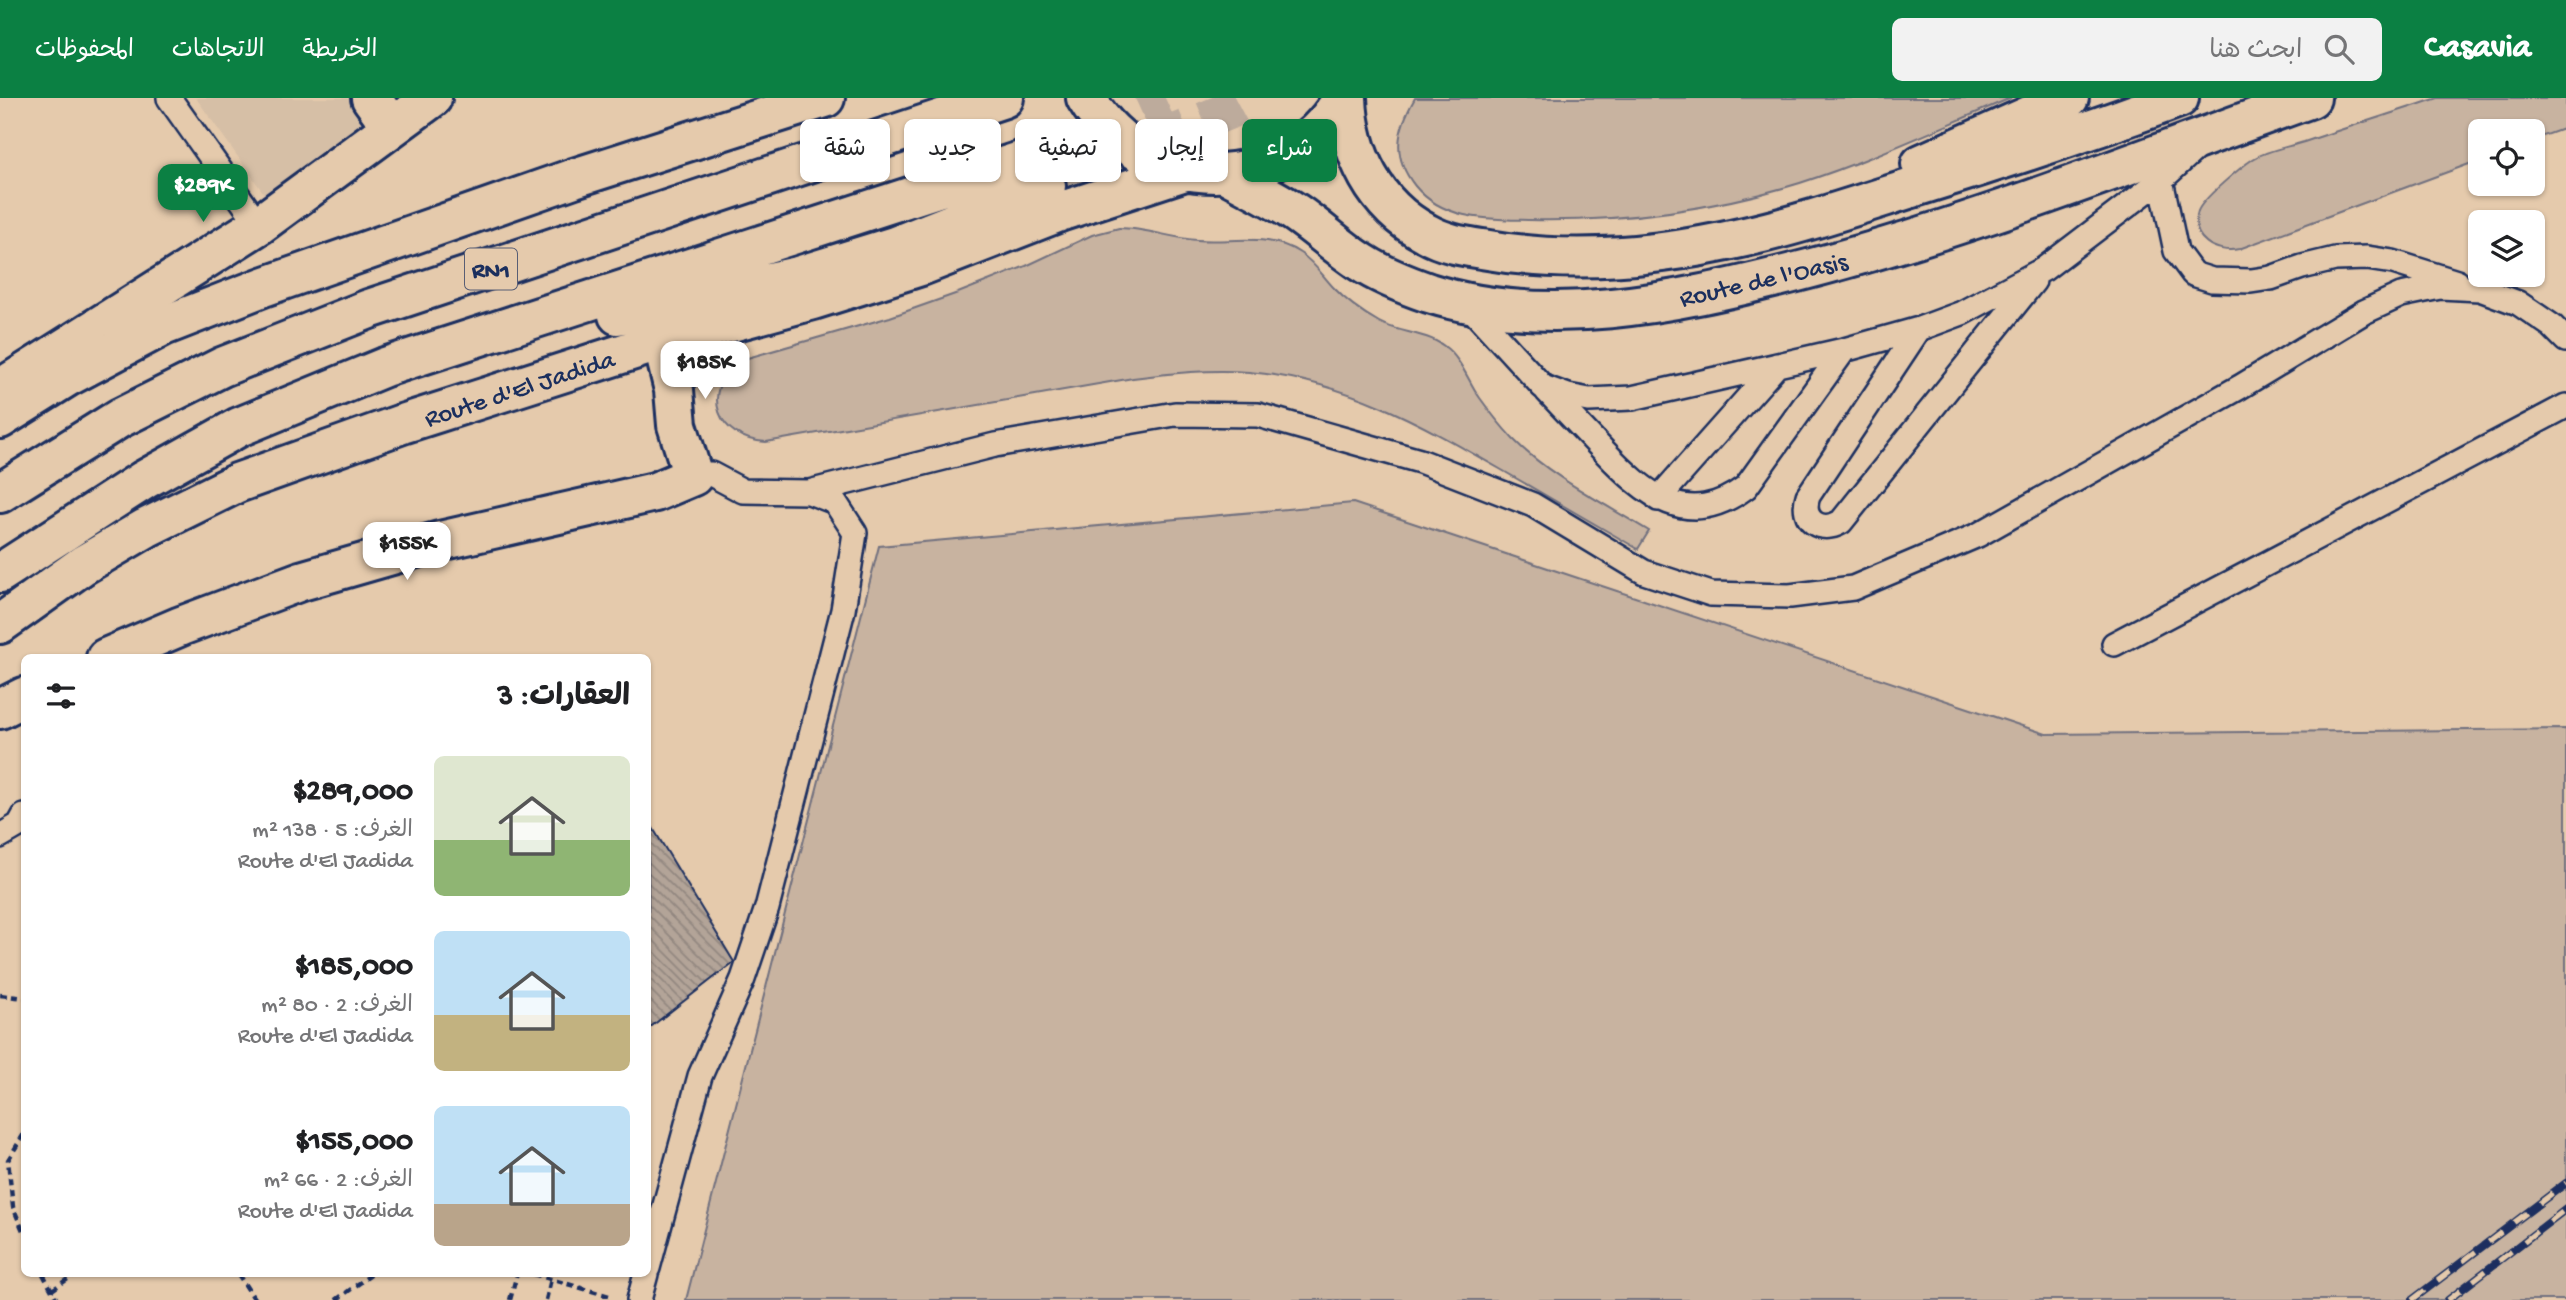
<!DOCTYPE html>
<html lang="ar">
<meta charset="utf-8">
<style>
:root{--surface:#fff;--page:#f2f2f2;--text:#202124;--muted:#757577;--accent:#0b8043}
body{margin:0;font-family:"Gochi Hand","Playpen Sans Arabic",sans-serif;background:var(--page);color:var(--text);direction:rtl;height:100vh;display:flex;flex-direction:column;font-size:26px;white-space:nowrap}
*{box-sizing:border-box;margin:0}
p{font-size:23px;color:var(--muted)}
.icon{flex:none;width:38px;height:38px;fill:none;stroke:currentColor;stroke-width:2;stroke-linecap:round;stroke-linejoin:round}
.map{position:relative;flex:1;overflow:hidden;direction:ltr}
.drawer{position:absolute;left:21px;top:556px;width:630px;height:623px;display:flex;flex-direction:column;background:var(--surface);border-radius:10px;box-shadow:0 2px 5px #0004;direction:rtl}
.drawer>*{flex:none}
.top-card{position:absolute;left:672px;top:21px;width:665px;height:63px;direction:rtl;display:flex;gap:14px}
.fabs{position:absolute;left:2468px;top:21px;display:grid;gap:14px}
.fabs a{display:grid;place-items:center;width:77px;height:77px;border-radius:10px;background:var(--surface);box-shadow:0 2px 5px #0004;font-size:35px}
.price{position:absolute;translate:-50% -60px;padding:0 16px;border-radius:14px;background:#fff;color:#222;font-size:23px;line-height:46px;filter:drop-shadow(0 2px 4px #0008)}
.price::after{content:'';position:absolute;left:50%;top:42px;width:21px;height:16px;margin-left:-10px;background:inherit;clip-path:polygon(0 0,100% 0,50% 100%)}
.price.active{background:var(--accent);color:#fff}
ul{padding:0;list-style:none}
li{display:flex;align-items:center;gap:21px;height:175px;padding:0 21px}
li span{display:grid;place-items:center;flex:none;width:196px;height:140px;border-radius:10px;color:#555}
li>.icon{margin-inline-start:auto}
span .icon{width:84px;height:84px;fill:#fffc;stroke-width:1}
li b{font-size:30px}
h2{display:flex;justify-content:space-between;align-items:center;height:84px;padding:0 21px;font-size:30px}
.chip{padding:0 24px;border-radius:10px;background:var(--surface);box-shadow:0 2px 5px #0004;font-size:24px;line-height:63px}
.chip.active{background:var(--accent);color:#fff}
header{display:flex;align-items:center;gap:42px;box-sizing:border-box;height:98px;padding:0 35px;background:var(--accent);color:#fff}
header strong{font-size:33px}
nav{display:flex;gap:38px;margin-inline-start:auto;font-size:24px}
.search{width:490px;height:63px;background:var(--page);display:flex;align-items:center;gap:18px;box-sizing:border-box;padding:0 24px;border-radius:10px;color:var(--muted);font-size:26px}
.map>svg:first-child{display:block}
.built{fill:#d6bfa6}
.green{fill:#c8b3a0;stroke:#72717f;stroke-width:2}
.building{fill:url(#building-back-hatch);stroke:#1b2f5e;stroke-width:2}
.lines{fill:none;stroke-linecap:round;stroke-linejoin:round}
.highway-tunnel{stroke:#bdab9c;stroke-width:38;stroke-dasharray:38 19;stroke-linecap:butt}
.lane-casing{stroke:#1b2f5e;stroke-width:28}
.street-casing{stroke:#1b2f5e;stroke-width:44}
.primary-casing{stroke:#1b2f5e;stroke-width:44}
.highway-casing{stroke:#1b2f5e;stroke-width:44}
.path{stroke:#1b2f5e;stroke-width:4.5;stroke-dasharray:7 5;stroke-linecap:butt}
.lane{stroke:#e5caac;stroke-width:23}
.street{stroke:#e5caac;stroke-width:38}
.primary{stroke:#e5caac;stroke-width:38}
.highway{stroke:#e5caac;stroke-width:38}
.rail-casing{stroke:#1b2f5e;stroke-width:8}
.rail{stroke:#e5caac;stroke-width:5;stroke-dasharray:16;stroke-linecap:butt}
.labels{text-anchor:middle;stroke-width:5;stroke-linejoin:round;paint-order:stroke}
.shield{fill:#e5caac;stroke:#585e75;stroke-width:2}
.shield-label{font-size:24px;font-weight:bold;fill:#1b2f5e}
.street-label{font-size:26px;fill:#1b2f5e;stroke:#e5caac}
</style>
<header>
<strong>Casavia</strong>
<div class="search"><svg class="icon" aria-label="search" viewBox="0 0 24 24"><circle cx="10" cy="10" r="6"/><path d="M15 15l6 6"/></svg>ابحث هنا</div>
<nav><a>الخريطة</a><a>الاتجاهات</a><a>المحفوظات</a></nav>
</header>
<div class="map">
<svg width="2566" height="1202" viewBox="0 0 2566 1202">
<defs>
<pattern id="building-back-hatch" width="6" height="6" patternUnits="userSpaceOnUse" patternTransform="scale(1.75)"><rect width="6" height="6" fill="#b3a498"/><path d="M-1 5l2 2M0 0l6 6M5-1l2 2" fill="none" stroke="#91867f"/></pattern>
</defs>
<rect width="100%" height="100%" fill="#e5caac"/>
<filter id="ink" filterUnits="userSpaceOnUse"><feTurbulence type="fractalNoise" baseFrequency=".0143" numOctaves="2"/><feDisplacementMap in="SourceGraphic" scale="14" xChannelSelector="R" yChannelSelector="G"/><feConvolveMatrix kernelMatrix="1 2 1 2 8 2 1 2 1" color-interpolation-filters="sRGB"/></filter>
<g filter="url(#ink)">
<!-- built -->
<path class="built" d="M196 0H398L370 18 265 97Z"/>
<!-- green -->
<path class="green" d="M1415 0H2011C1941 29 1872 62 1800 85 1712 112 1619 124 1528 122 1487 121 1443 122 1415 88 1391 58 1397 32 1415 0Z
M2438 0H2566V30L2532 42V33H2480V62L2239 151C2216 156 2189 141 2198 113 2203 100 2241 69 2253 61 2267 52 2288 49 2304 44 2348 29 2393 15 2438 0Z
M1119 130C1146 130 1170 140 1197 142 1232 145 1269 134 1300 155 1314 164 1322 177 1333 189 1346 203 1363 215 1379 224 1399 235 1425 234 1444 248 1461 260 1468 283 1480 300 1490 314 1501 328 1513 341 1549 378 1605 406 1649 433L1638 451C1592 424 1546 398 1500 371 1420 325 1344 282 1249 274 1210 271 1172 275 1133 280L766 344C717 341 700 295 737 263L890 219 958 195 1026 168 1092 137Z
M1353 405 2046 636 2566 631V1202H686L879 448Z"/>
<!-- building -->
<path class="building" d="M648 722 734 864 648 931Z"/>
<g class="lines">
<!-- highway-tunnel -->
<path class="highway-tunnel" d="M1036 58 1165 0
M1046 88 1235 10 1254 0"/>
<defs>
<path id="lane" d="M169 0 259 127
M2161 82 2176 153 2193 176 2212 182 2251 183 2271 180 2302 169 2335 161 2367 160 2393 164 2457 184
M1466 205 1543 289 1568 298 1589 302 1632 300 1844 252 1919 231 1962 215 2044 171 2161 82 2196 50
M1919 231 1808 398C1800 422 1820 436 1841 424L2034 183
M1547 293C1566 313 1585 333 1603 352 1646 397 1687 433 1746 389L1844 252
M809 394 995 347 1175 316 1258 317 1420 363 1533 407 1644 474 1711 496 1790 498 1853 490 1978 437 2240 289 2364 214 2401 197 2440 189 2480 191 2518 205 2552 228 2566 242
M1658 401 1777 267
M2114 546 2566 308
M0 738 19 727 24 718
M648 1170 700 978 743 881 767 810 843 512 855 435 835 404 809 394 743 393 711 376 693 378
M639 1202 646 1176"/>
<path id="street" d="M371 0 391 28
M0 291 259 127 432 0
M106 560 181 528 301 483 440 443 655 394 693 378 677 327 674 292 662 243
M0 611 24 599"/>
<path id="primary" d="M1347 0C1349 56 1375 108 1426 135 1443 145 1462 148 1482 151 1569 167 1659 159 1745 139 1803 126 1861 106 1918 88 2006 61 2093 32 2179 0
M1921 66 2069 0
M1225 75C1249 88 1274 100 1296 115 1318 130 1338 149 1361 164 1382 178 1406 187 1429 195 1546 232 1674 205 1789 176 1967 131 2138 62 2311 0"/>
<path id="highway" d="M1086 0C1146 100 1284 100 1343 0
M618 217 798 178 895 148 1046 88
M0 321 67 279 163 228 263 189 574 80 825 0
M0 395 120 320 222 269 369 211 1004 0
M0 475 144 382 239 329 385 269 1036 58
M0 526 83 467 146 430 237 385 402 326 662 243 813 202 921 168 1062 113 1185 73"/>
</defs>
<!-- lane casing -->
<use href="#lane" class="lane-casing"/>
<!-- street casing -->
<use href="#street" class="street-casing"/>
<!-- primary casing -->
<use href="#primary" class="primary-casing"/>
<!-- highway casing -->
<use href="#highway" class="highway-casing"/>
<!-- path -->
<path class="path" d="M0 897 24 900
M24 1036 8 1062 13 1109 24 1135
M43 1176 57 1202
M238 1176 255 1202
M533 1176 609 1198
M52 1192 75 1176
M336 1202 372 1176
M510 1202 517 1176
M546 1202 551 1181"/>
<!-- lane -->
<use href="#lane" class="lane"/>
<!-- street -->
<use href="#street" class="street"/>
<!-- primary -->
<use href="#primary" class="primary"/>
<!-- highway -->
<use href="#highway" class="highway"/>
<defs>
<path id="rail" d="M2412 1202 2566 1085
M2448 1202 2566 1111"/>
</defs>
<!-- rail casing -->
<use href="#rail" class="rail-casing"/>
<!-- rail -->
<use href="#rail" class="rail"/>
</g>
</g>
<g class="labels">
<!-- shield labels -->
<rect class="shield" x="465" y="150.5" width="52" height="41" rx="5"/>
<g class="shield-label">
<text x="491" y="179">RN1</text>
</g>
<!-- street labels -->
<g class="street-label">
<text transform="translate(1763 180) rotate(-13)" y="9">Route de l'Oasis</text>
<text transform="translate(519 289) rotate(-18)" y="9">Route d'El Jadida</text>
</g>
</g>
</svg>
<div class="fabs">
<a><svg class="icon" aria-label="locate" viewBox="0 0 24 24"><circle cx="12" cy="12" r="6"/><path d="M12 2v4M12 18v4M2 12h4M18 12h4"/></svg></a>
<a><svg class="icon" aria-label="layers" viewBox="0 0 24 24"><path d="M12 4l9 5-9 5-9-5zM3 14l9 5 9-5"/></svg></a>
</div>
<b class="price active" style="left:203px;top:126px">$289K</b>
<b class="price" style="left:705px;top:303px">$185K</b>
<b class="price" style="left:407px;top:484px">$155K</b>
<div class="top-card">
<a class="chip active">شراء</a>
<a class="chip">إيجار</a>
<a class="chip">تصفية</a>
<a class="chip">جديد</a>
<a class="chip">شقة</a>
</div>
<section class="drawer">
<h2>العقارات: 3<svg class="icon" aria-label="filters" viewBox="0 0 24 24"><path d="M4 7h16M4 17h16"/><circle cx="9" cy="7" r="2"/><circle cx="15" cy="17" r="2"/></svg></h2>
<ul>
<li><span style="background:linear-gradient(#dfe7d0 60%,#8fb573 0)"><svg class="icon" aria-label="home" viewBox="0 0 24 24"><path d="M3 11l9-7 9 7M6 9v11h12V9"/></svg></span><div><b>$289,000</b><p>الغرف: 5 · 138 m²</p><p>Route d'El Jadida</p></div></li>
<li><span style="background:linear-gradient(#bfe0f5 60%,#c2b280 0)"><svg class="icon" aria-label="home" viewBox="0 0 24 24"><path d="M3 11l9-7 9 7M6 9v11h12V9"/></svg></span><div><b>$185,000</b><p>الغرف: 2 · 80 m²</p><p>Route d'El Jadida</p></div></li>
<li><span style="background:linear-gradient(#bfe0f5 70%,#b9a48a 0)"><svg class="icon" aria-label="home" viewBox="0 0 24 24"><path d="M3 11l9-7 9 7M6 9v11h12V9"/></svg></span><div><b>$155,000</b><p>الغرف: 2 · 66 m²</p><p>Route d'El Jadida</p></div></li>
</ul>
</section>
</div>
